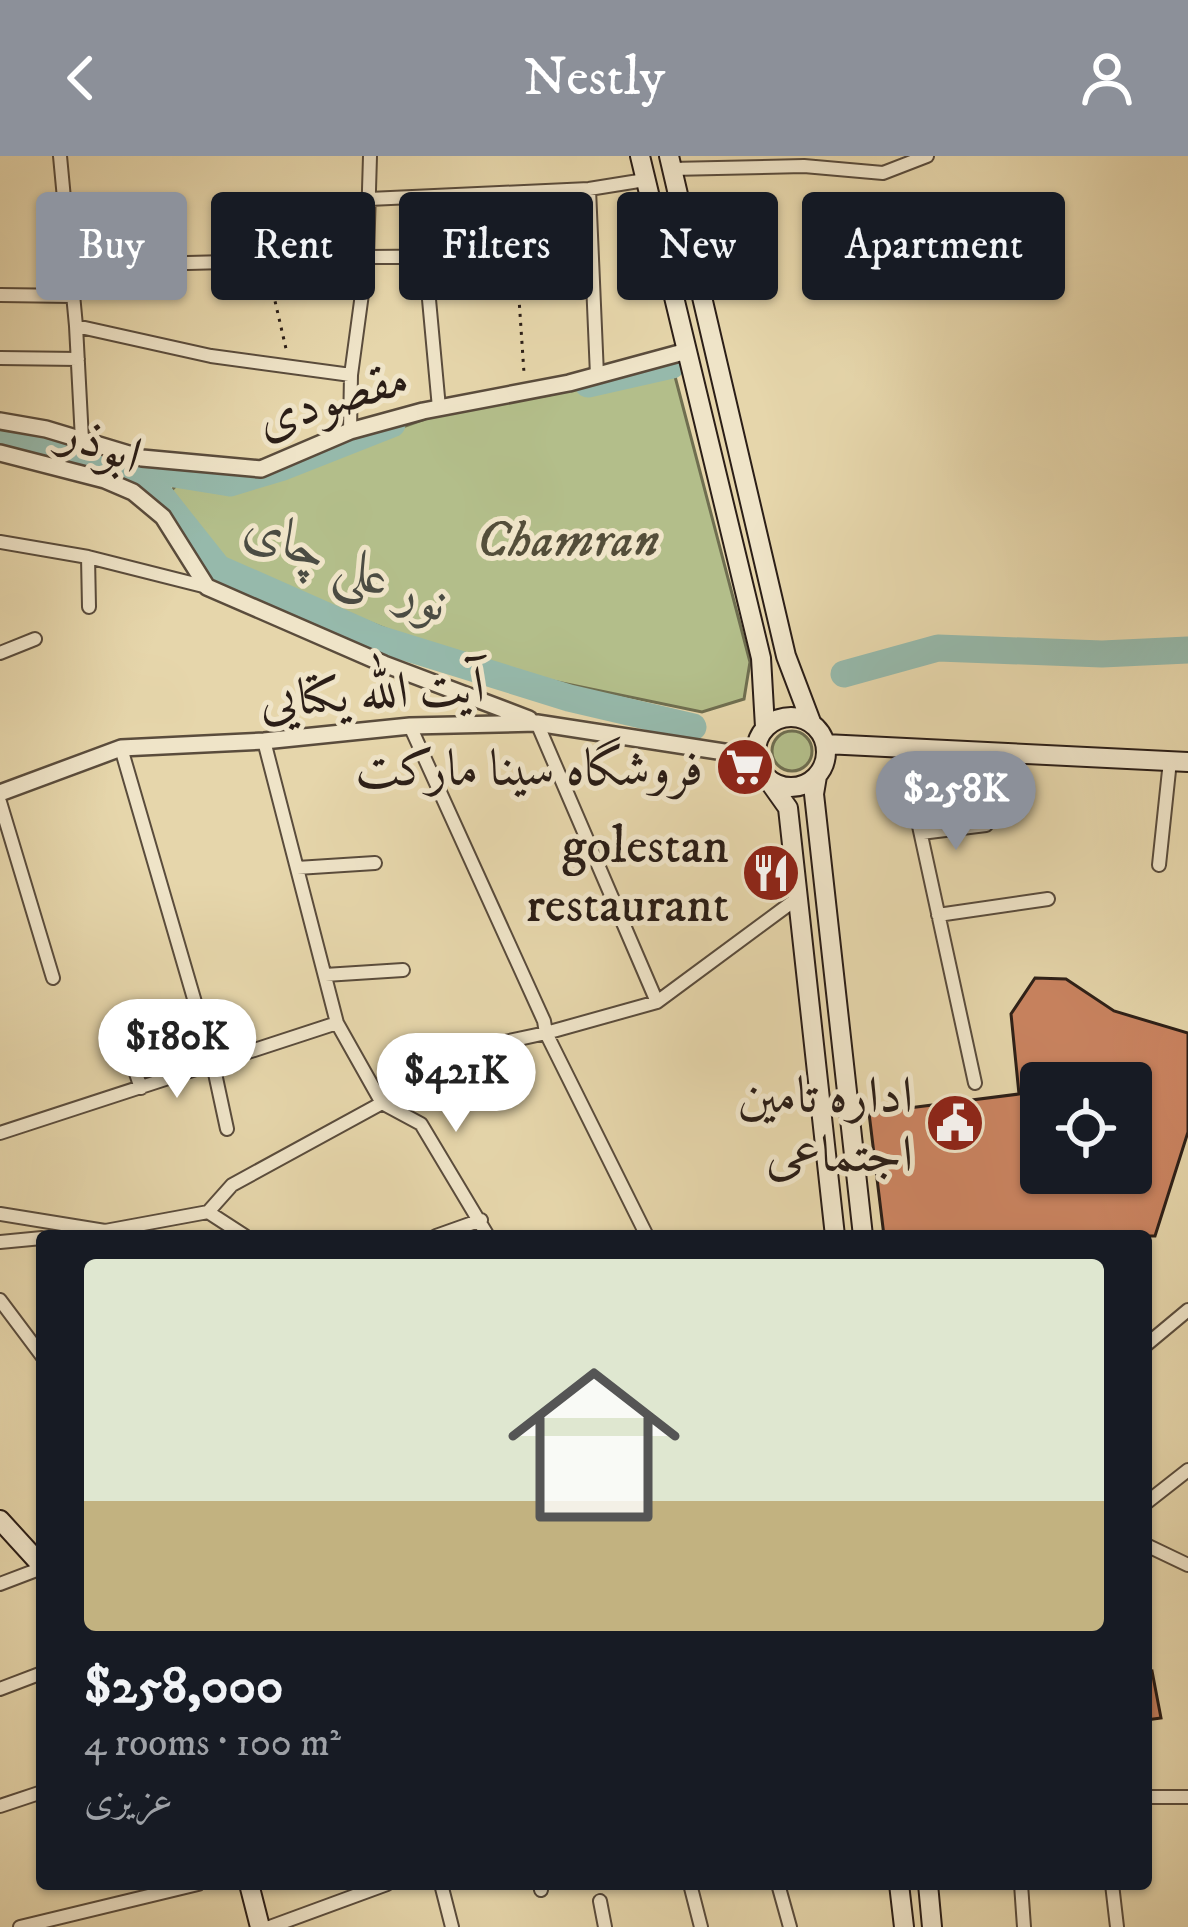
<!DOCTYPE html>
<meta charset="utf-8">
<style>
:root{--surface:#171b24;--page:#20242c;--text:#f1f3f6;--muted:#9ea1a6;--line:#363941;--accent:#8c9099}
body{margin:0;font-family:"IM FELL DW Pica",Amiri,serif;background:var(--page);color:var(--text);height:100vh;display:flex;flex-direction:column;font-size:45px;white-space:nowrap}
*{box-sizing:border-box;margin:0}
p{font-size:39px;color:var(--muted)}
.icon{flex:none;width:66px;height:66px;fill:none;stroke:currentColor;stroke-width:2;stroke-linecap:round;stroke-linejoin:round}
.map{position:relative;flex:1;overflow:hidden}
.sheet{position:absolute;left:36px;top:1074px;width:1116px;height:660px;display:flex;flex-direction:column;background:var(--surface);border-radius:12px;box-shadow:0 3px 9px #0004}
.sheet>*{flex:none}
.guide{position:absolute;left:36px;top:36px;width:1116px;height:108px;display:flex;gap:24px}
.fabs{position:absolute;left:1020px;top:906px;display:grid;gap:24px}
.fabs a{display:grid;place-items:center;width:132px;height:132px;border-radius:12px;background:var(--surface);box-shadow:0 3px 9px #0004;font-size:60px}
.price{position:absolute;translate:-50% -102px;padding:0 27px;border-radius:42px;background:#fff;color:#222;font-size:39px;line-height:78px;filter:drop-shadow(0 3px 6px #0008)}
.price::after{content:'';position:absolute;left:50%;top:72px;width:36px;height:27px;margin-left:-18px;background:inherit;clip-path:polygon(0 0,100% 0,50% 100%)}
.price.current{background:var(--accent);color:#fff}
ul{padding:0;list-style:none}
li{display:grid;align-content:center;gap:24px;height:636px;padding:0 48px}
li+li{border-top:3px solid var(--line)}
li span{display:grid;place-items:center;height:372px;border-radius:12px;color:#555}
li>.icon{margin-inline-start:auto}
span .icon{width:216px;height:216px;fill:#fffc;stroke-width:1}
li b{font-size:51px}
.pill{padding:0 42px;border-radius:12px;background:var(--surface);box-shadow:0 3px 9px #0004;font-size:42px;line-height:108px}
.pill.current{background:var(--accent);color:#fff}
header{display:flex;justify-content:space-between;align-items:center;height:156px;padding:0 48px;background:var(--accent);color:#fff;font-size:54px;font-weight:600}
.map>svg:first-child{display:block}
.green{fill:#b3be8a;stroke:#6f6e50;stroke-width:3}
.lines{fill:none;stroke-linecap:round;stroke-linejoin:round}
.river{stroke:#96b9ab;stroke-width:27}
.building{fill:#cb8461;stroke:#2b1e17;stroke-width:3;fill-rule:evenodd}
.minor-casing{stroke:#5a4c3c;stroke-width:16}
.tertiary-casing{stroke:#5a4c3c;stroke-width:20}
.secondary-casing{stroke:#2b1e17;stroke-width:22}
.path{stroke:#2b1e17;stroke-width:3;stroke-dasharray:3 6;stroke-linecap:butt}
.minor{stroke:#efe4c8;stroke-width:12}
.tertiary{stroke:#efe4c8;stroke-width:15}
.secondary{stroke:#efe4c8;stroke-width:18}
.labels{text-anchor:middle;stroke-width:10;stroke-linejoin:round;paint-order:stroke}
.street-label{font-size:51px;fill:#2b1e17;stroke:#efe4c8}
.park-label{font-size:51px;font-style:italic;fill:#544e3a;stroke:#efe4c8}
.poi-label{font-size:51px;fill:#2b1e17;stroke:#efe4c8;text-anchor:end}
.water-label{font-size:54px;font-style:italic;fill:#4b4c43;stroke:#efe4c8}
</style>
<header><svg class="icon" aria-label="back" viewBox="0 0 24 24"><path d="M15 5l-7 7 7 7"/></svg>Nestly<svg class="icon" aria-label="person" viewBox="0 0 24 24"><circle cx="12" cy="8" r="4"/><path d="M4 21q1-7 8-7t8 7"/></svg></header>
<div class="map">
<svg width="1188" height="1771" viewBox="0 0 1188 1771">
<rect width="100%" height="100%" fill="#e6d6ab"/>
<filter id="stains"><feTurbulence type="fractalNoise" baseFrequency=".00167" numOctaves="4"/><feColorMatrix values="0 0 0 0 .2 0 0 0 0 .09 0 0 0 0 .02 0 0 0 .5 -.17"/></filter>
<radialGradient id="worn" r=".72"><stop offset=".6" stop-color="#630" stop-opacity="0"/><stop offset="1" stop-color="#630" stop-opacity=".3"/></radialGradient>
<!-- green -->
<path class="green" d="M672 209 750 506 744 543 702 556 480 510 231 412 170 336 184 321 229 312 281 314 442 257 549 239Z
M772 595a20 20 0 1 1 40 0a20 20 0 1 1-40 0Z"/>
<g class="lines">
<!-- river -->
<path class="river" d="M588 228 672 209
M0 282 117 309 157 335 218 412 379 483 569 542 693 571
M125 310 230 327 283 311 392 268
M844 518 938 492 1102 498 1188 494"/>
</g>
<!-- building -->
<path class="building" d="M1035 822 1066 823 1114 855 1188 877V976L1155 1080H884L869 957 1019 938 1011 858ZM1041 927H1131V1017H1041Z
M1152 1515 1161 1562 1146 1564V1516Z"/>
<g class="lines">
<defs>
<path id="minor" d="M60 0 76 170 82 284
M671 13 804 10 883 17 927 0
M589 33 597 219
M369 43 589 33 645 24
M425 100 439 252
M367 101 591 99
M71 110 300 104
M0 139 73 140
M76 170 211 200 351 219
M0 202 78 203
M350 275 351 219 367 101 370 0
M0 386 88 401 207 431
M88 401 89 451
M0 497 35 483
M537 567 657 846
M410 570 544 865 546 877 647 1080
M264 585 337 867 382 947
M121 592 213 908 227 973
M902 592 975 927
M0 646 53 822
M921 677 986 669
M1159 709 1170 605
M297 712 375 707
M938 759 1048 743
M325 819 403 814
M120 871 141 932
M382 947 421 968 488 1080
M0 977 337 867
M208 1056 245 1080
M0 1058 105 1075 208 1056 232 1029 382 947 454 897 546 877 657 846 799 741
M57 1080 86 1077
M436 1080 481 1064
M0 1086 42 1082
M0 1144 42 1200
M1146 1189 1188 1154
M1146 1347 1188 1314
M1146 1389 1188 1409
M0 1428 42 1412
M0 1533 42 1517
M1146 1641H1188
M0 1650 42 1636
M441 1728 452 1771
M540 1728 541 1734
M690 1728 701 1771
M778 1728 790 1771
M1021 1728 1024 1771
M1112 1728 1117 1771
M600 1745 605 1771
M20 1771 198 1728
M270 1771 387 1728"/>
<path id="tertiary" d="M0 265 46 273 142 302 261 313 350 275 423 255 569 227 687 195
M0 297 105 324 133 336 163 361 207 431 384 508 529 563
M0 637 121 592 264 585 410 570 537 567 756 601"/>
<path id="secondary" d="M640 0 761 502 765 571
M669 0 786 500 811 566
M756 596a35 35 0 1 1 70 0a35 35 0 1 1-70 0Z
M825 588 1188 606
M817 620 814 638 863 1080
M766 621 788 652 835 1080
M0 1364 42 1410
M249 1728 260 1771
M899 1728 904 1771
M928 1728 932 1771"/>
</defs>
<!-- minor casing -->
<use href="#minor" class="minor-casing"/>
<!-- tertiary casing -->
<use href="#tertiary" class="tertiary-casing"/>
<!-- secondary casing -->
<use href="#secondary" class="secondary-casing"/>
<!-- path -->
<path class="path" d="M314 103 352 101
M517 113 524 217
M269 119 287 197"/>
<!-- minor -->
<use href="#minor" class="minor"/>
<!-- tertiary -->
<use href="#tertiary" class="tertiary"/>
<!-- secondary -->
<use href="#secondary" class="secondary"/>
</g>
<!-- icons -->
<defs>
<symbol id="supermarket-disc" viewBox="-11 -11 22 22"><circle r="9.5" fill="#8f2418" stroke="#efe4c8"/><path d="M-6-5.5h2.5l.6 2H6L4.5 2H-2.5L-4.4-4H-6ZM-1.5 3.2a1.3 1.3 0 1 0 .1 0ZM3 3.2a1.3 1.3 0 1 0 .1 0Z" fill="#fff"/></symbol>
<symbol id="restaurant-disc" viewBox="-11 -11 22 22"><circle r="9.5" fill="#8f2418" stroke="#efe4c8"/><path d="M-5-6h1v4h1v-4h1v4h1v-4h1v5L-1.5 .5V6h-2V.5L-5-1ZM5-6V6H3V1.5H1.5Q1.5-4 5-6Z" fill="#fff"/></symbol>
<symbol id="civic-disc" viewBox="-11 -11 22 22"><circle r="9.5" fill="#8f2418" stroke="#efe4c8"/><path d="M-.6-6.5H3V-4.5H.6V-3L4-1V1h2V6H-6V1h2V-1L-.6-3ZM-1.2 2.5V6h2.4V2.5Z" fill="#fff"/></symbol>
</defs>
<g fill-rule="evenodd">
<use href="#supermarket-disc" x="712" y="578" width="66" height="66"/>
<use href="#restaurant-disc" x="738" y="684" width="66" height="66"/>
<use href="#civic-disc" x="922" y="934" width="66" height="66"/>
</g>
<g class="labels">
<!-- street labels -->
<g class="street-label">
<text transform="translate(332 241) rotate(-17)" y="18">مقصودی</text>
<text transform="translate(102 286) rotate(21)" y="18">ابوذر</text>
<text transform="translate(372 535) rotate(-4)" y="18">آیت الله یکتایی</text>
</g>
<!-- park labels -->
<g class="park-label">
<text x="568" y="400">Chamran</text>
</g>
<!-- poi labels -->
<g class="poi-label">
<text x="703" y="629">فروشگاه سینا مارکت</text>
<text x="729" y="706">golestan<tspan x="729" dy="59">restaurant</tspan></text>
<text x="913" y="956">اداره تامین<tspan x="913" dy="59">اجتماعی</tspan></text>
</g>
<!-- water labels -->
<g class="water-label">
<text transform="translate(349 407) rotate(23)" y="19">نور علی چای</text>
</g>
</g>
<rect width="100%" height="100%" filter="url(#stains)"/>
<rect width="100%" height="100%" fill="url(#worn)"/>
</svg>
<div class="fabs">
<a><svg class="icon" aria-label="locate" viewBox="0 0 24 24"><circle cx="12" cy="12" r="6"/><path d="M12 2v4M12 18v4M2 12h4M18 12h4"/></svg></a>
</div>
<b class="price current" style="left:956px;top:697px">$258K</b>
<b class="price" style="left:177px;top:945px">$180K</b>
<b class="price" style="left:456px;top:979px">$421K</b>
<div class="guide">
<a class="pill current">Buy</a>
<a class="pill">Rent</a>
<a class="pill">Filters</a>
<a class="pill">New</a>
<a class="pill">Apartment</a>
</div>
<section class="sheet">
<ul>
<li><span style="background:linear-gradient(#dfe7d0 65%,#c2b280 0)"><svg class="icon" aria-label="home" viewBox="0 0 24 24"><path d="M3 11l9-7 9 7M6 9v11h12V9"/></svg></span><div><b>$258,000</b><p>4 rooms · 100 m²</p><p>عزیزی</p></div></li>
</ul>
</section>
</div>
